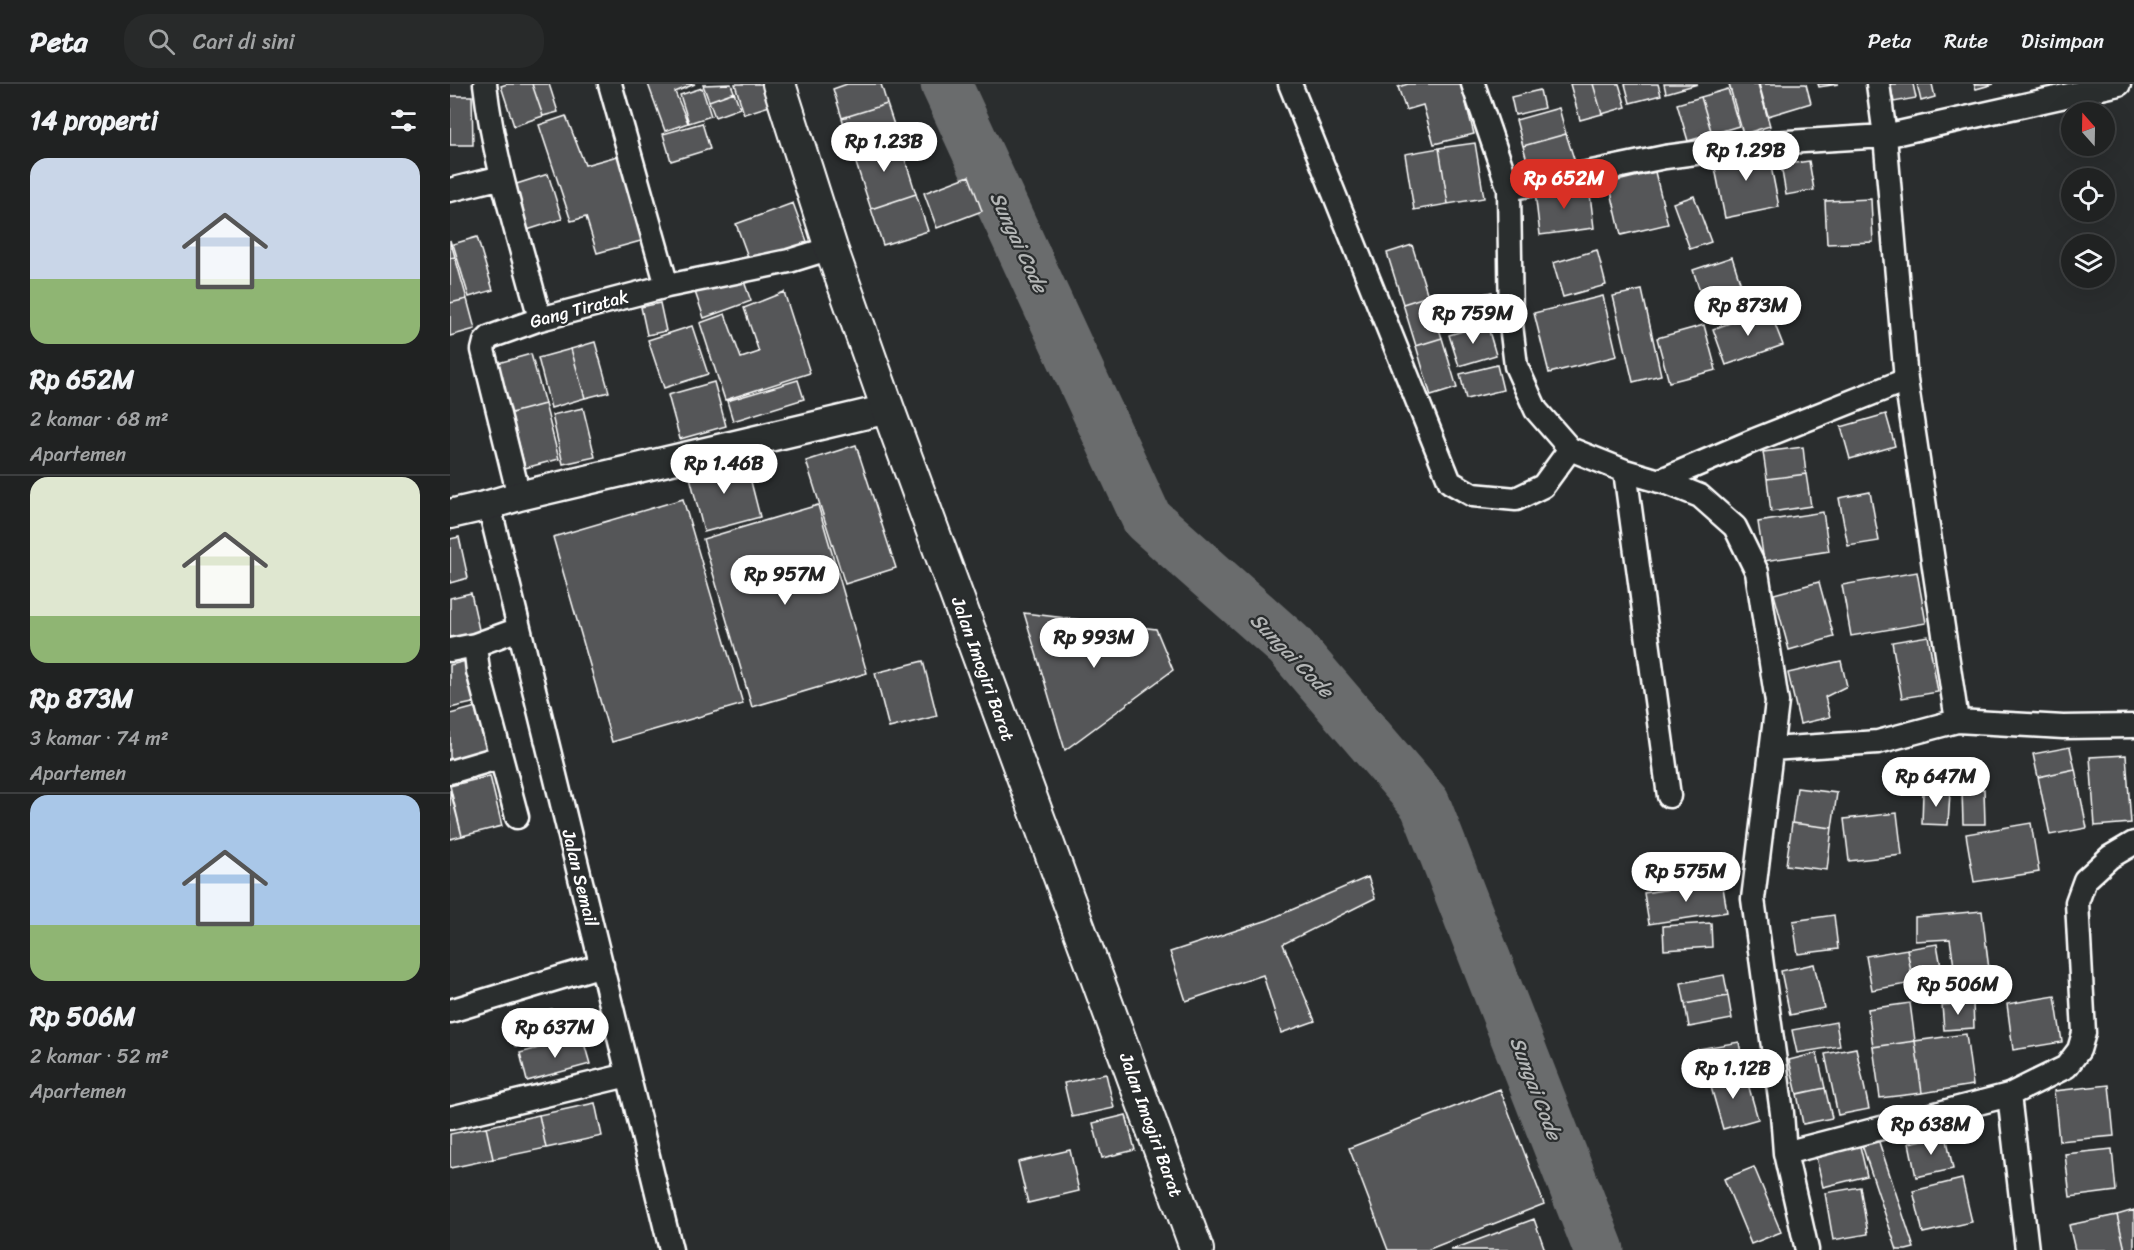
<!DOCTYPE html>
<html lang="id">
<meta charset="utf-8">
<style>
:root{--surface:#202222;--page:#282a2a;--text:#f1f3f6;--muted:#a2a4a5;--line:#3d3f40;--accent:#d93025}
body{margin:0;font-family:Sriracha,sans-serif;background:var(--page);color:var(--text);height:100vh;display:flex;flex-direction:column;font-size:22px;white-space:nowrap}
*{box-sizing:border-box;margin:0}
p{font-size:20px;color:var(--muted)}
.icon{flex:none;width:33px;height:33px;fill:none;stroke:currentColor;stroke-width:2;stroke-linecap:round;stroke-linejoin:round}
.map{position:relative;flex:1;overflow:hidden}
.sheet{display:flex;flex-direction:column;background:var(--surface);width:450px}
.sheet>*{flex:none}
.needle{width:39px;rotate:340deg}
.buttons{position:absolute;left:1611px;top:18px;display:grid;gap:12px}
.buttons a{display:grid;place-items:center;width:54px;height:54px;border-radius:50%;background:var(--surface);box-shadow:0 6px 24px #0002,0 0 0 2px var(--line);font-size:30px}
.price{position:absolute;translate:-50% -51px;padding:0 14px;border-radius:21px;background:#fff;color:#222;font-size:20px;line-height:39px;filter:drop-shadow(0 2px 3px #0008)}
.price::after{content:'';position:absolute;left:50%;top:36px;width:18px;height:14px;margin-left:-9px;background:inherit;clip-path:polygon(0 0,100% 0,50% 100%)}
.price.selected{background:var(--accent);color:#fff}
ul{padding:0;list-style:none}
li{display:grid;align-content:center;gap:12px;height:318px;padding:0 30px}
li+li{border-top:2px solid var(--line)}
li span{display:grid;place-items:center;height:186px;border-radius:18px;color:#555}
li>.icon{margin-inline-start:auto}
span .icon{width:108px;height:108px;fill:#fffc;stroke-width:1}
li b{font-size:26px}
h2{display:flex;justify-content:space-between;align-items:center;height:72px;padding:0 30px;font-size:26px}
header{display:flex;align-items:center;gap:36px;box-sizing:border-box;height:84px;padding:0 30px;background:var(--surface);border-bottom:2px solid var(--line)}
header strong{font-size:28px}
nav{display:flex;gap:33px;margin-inline-start:auto;font-size:21px}
.search{width:420px;height:54px;background:var(--page);display:flex;align-items:center;gap:15px;box-sizing:border-box;padding:0 21px;border-radius:24px;color:var(--muted);font-size:22px}
main{display:flex;flex:1;min-height:0}
.map>svg:first-child{display:block}
.lines{fill:none;stroke-linecap:round;stroke-linejoin:round}
.river{stroke:#6a6c6d;stroke-width:51}
.building{fill:#555758;stroke:#fff;stroke-width:1.5}
.minor-casing{stroke:#fff;stroke-width:27}
.tertiary-casing{stroke:#fff;stroke-width:33}
.secondary-casing{stroke:#fff;stroke-width:36}
.minor{stroke:#2a2d2e;stroke-width:22}
.tertiary{stroke:#2a2d2e;stroke-width:28}
.secondary{stroke:#2a2d2e;stroke-width:32}
.labels{text-anchor:middle;stroke-width:4.5;stroke-linejoin:round;paint-order:stroke}
.street-label{font-size:18px;fill:#fff;stroke:#2a2d2e}
.water-label{font-size:20px;font-style:italic;fill:#b4b6b6;stroke:#2a2d2e}
</style>
<header>
<strong>Peta</strong>
<div class="search"><svg class="icon" aria-label="search" viewBox="0 0 24 24"><circle cx="10" cy="10" r="6"/><path d="M15 15l6 6"/></svg>Cari di sini</div>
<nav><a>Peta</a><a>Rute</a><a>Disimpan</a></nav>
</header>
<main>
<section class="sheet">
<h2>14 properti<svg class="icon" aria-label="filters" viewBox="0 0 24 24"><path d="M4 7h16M4 17h16"/><circle cx="9" cy="7" r="2"/><circle cx="15" cy="17" r="2"/></svg></h2>
<ul>
<li><span style="background:linear-gradient(#c9d6e8 65%,#8fb573 0)"><svg class="icon" aria-label="home" viewBox="0 0 24 24"><path d="M3 11l9-7 9 7M6 9v11h12V9"/></svg></span><div><b>Rp 652M</b><p>2 kamar · 68 m²</p><p>Apartemen</p></div></li>
<li><span style="background:linear-gradient(#dfe7d0 75%,#8fb573 0)"><svg class="icon" aria-label="home" viewBox="0 0 24 24"><path d="M3 11l9-7 9 7M6 9v11h12V9"/></svg></span><div><b>Rp 873M</b><p>3 kamar · 74 m²</p><p>Apartemen</p></div></li>
<li><span style="background:linear-gradient(#a9c7e8 70%,#8fb573 0)"><svg class="icon" aria-label="home" viewBox="0 0 24 24"><path d="M3 11l9-7 9 7M6 9v11h12V9"/></svg></span><div><b>Rp 506M</b><p>2 kamar · 52 m²</p><p>Apartemen</p></div></li>
</ul>
</section>
<div class="map">
<svg width="1684" height="1166" viewBox="0 0 1684 1166">
<rect width="100%" height="100%" fill="#2a2d2e"/>
<filter id="ink" filterUnits="userSpaceOnUse"><feTurbulence type="fractalNoise" baseFrequency=".0167" numOctaves="2"/><feDisplacementMap in="SourceGraphic" scale="12" xChannelSelector="R" yChannelSelector="G"/><feConvolveMatrix kernelMatrix="1 2 1 2 8 2 1 2 1" color-interpolation-filters="sRGB"/></filter>
<g filter="url(#ink)">
<g class="lines">
<!-- river -->
<path class="river" d="M496 0 697 435 839 561 975 720 1149 1166"/>
</g>
<!-- building -->
<path class="building" d="M57 0H82L93 32 64 42 51 2Z
M82 0H99L108 28 93 32Z
M198 0H245L225 8 238 39 215 47Z
M281 0 284 8 259 17 253 1Z
M285 0H320L326 20 294 30Z
M397 0H431L437 20 392 34 383 5Z
M958 0H1011L1024 50 984 60 973 21 956 26 948 3Z
M1120 0H1143L1152 30 1130 36Z
M1143 0H1169L1176 23 1152 30Z
M1175 0H1208L1211 11 1180 19Z
M1214 0H1248L1216 9Z
M1279 0H1308L1320 42 1293 50Z
M1309 0H1356L1361 19 1318 32Z
M1368 0H1389L1369 3Z
M1440 0H1463L1466 14 1444 18Z
M1467 0H1482L1485 13 1471 17Z
M1524 0H1544L1526 5Z
M252 4 261 32 239 39 230 11Z
M1278 5 1289 42 1262 50 1251 13Z
M1090 6 1094 24 1065 31 1061 13Z
M284 8 290 24 265 33 259 17Z
M0 12H22L23 61H0Z
M1251 13 1262 50 1238 57 1227 20Z
M437 20 448 53 402 67 392 34Z
M1109 24 1116 50 1073 62 1066 36Z
M116 32 135 81 171 71 198 155 147 169 136 133 121 137 89 41Z
M252 39 260 65 221 77 213 50Z
M1116 50 1125 78 1081 91 1073 62Z
M448 53 466 110 421 125 402 67Z
M1025 59 1034 114 998 120 989 64Z
M1317 62 1329 123 1275 134 1263 74Z
M989 64 998 120 964 126 955 70Z
M1359 77 1364 106 1336 111 1331 81Z
M1205 88 1218 140 1171 151 1159 99Z
M98 90 112 135 71 148 57 103Z
M519 92 532 127 487 144 474 109Z
M1139 102 1144 144 1090 151 1085 108Z
M466 110 478 147 433 161 421 125Z
M1244 112 1261 158 1240 165 1223 119Z
M1421 115 1423 158 1377 160 1375 117Z
M343 119 358 160 301 181 286 140Z
M27 153 43 206 19 213 3 160Z
M0 156 5 173 0 174Z
M962 161 978 212 953 220 937 169Z
M1147 166 1156 201 1113 213 1103 179Z
M5 173 17 215 0 219V174Z
M1282 173 1299 226 1260 238 1243 186Z
M291 189 301 217 254 234 244 205Z
M1192 206 1211 291 1183 298 1163 212Z
M334 208 360 289 275 316 250 239 275 230 291 274 309 268 294 224Z
M1042 208 1048 232 999 244 993 219Z
M978 212 992 254 966 262 953 220Z
M1153 212 1167 272 1099 289 1084 229Z
M17 215 25 245 0 252V219Z
M210 219 216 247 197 251 191 223Z
M1319 225 1333 261 1276 281 1263 245Z
M1037 240 1046 271 1009 282 999 251Z
M1254 241 1266 286 1219 298 1207 254Z
M242 242 258 290 214 304 198 256Z
M992 254 1007 304 981 312 966 262Z
M145 258 159 308 135 314 121 265Z
M121 265 135 314 101 324 88 274Z
M81 270 95 320 61 329 48 279Z
M1047 281 1053 306 1016 315 1010 290Z
M348 296 354 315 283 337 277 317Z
M264 298 276 342 230 355 218 311Z
M95 320 109 375 75 384 61 329Z
M133 324 145 373 113 380 102 331Z
M1436 330 1445 362 1400 375 1391 343Z
M406 361 446 484 395 500 356 377Z
M1353 363 1356 390 1317 395 1313 368Z
M295 374 310 433 254 448 239 389Z
M1356 390 1361 422 1321 428 1317 395Z
M1420 408 1429 457 1398 462 1389 414Z
M233 415 293 620 162 658 103 453Z
M368 421 417 589 302 623 253 455Z
M1373 428 1379 467 1314 477 1308 438Z
M9 453 18 494 0 499V455Z
M1467 488 1476 539 1401 552 1392 501Z
M1369 498 1384 553 1339 566 1324 510Z
M21 509 30 550 0 557V514Z
M574 529 706 545 723 586 615 666Z
M1478 552 1488 608 1452 614 1442 558Z
M16 577 27 618 0 624V581Z
M473 577 487 632 439 644 425 589Z
M1391 577 1397 602 1375 613 1380 633 1350 640 1338 589Z
M26 623 37 667 0 676V630Z
M1620 663 1625 685 1588 693 1583 670Z
M1676 671 1681 739 1645 742 1640 673Z
M1625 685 1637 744 1600 751 1588 693Z
M40 692 52 742 12 752 0 702Z
M1347 704 1387 709 1382 744 1342 739Z
M1534 705 1535 740H1513L1512 706Z
M0 706 12 752 0 755Z
M1473 708 1500 709 1498 741 1472 740Z
M1447 729 1452 771 1399 777 1394 735Z
M1342 739 1382 744 1377 786 1336 781Z
M1581 739 1589 788 1524 798 1516 750Z
M918 793 925 814 833 860 865 937 831 949 813 891 736 917 720 868 818 836Z
M1272 797 1277 828 1199 840 1194 809Z
M1532 827 1540 894 1506 896 1500 855 1465 857V833Z
M1384 831 1388 865 1348 870 1343 837Z
M1261 839 1262 863 1214 866 1213 842Z
M1487 860 1493 894 1463 899 1457 865Z
M1457 865 1463 899 1422 906 1416 872Z
M1364 880 1374 924 1340 931 1331 887Z
M1274 891 1278 912 1235 920 1231 899Z
M1278 912 1282 935 1239 943 1235 920Z
M1605 912 1612 958 1563 966 1557 920Z
M1460 919 1465 957 1423 963 1418 925Z
M1523 919 1524 944 1494 946 1492 921Z
M102 925 108 952 66 962 60 935Z
M1386 938 1390 962 1347 969 1342 946Z
M1516 950 1523 1001 1472 1009 1465 957Z
M132 952 140 980 77 997 70 969Z
M1465 957 1472 1009 1430 1014 1423 963Z
M1289 958 1294 986 1253 993 1248 965Z
M1406 964 1419 1025 1388 1031 1375 970Z
M1367 969 1375 1004 1347 1010 1339 976Z
M1294 986 1308 1035 1273 1045 1259 996Z
M656 990 664 1024 622 1033 614 999Z
M1659 1001 1664 1052 1609 1057 1604 1007Z
M1375 1004 1382 1034 1353 1040 1347 1010Z
M1050 1005 1094 1120 977 1166H938L899 1064Z
M145 1019 152 1052 96 1064 89 1031Z
M89 1031 96 1064 43 1075 36 1043Z
M676 1031 685 1066 652 1074 643 1039Z
M36 1043 43 1075 0 1084V1050Z
M1496 1051 1503 1085 1466 1093 1459 1059Z
M1428 1055 1464 1164 1456 1166H1447L1412 1061Z
M1409 1058 1417 1092 1373 1103 1365 1069Z
M1662 1065 1666 1107 1620 1113 1615 1070Z
M620 1066 629 1107 578 1119 568 1078Z
M1304 1083 1331 1148 1301 1160 1274 1095Z
M1512 1095 1522 1138 1473 1149 1463 1107Z
M1410 1103 1418 1150 1383 1156 1375 1109Z
M1684 1126V1165L1675 1166 1667 1131Z
M1667 1131 1675 1166H1625L1619 1141Z
M1084 1135 1095 1166H1001Z"/>
<g class="lines">
<defs>
<path id="minor" d="M35 0C44 80 70 157 90 235
M160 0 217 202
M840 0 1000 398 1023 411 1066 415 1093 402 1120 365
M1023 0 1059 105 1061 241 1066 282 1086 326 1120 365 1175 387 1220 400 1250 412 1285 443 1307 488 1327 618 1303 815 1332 1029 1335 1069 1357 1166
M1669 0 1435 52 1456 296 1507 637 1613 643 1684 642
M1059 105 1215 73 1320 59 1435 52 1428 0
M0 106 52 93
M1175 387 1219 712
M1209 397 1305 356 1456 296
M69 412 33 266 35 258 40 253 90 235 217 202 339 177 381 164
M39 421 221 1166
M0 566 25 561 69 545
M1321 665 1428 658 1507 637
M51 673 67 733
M0 688 51 673 28 587 25 561
M0 927 152 881
M1559 1011 1577 1166
M0 1034 178 991
M1335 1069 1559 1011 1616 983 1629 966 1634 949 1627 818 1635 796 1660 773 1684 759"/>
<path id="tertiary" d="M0 430 39 421 69 412 438 325"/>
<path id="secondary" d="M329 0 381 164 438 325 747 1166"/>
</defs>
<!-- minor casing -->
<use href="#minor" class="minor-casing"/>
<!-- tertiary casing -->
<use href="#tertiary" class="tertiary-casing"/>
<!-- secondary casing -->
<use href="#secondary" class="secondary-casing"/>
<!-- minor -->
<use href="#minor" class="minor"/>
<!-- tertiary -->
<use href="#tertiary" class="tertiary"/>
<!-- secondary -->
<use href="#secondary" class="secondary"/>
</g>
</g>
<g class="labels">
<!-- street labels -->
<g class="street-label">
<text transform="translate(129 225) rotate(-15)" y="6">Gang Tiratak</text>
<text transform="translate(533 585) rotate(70)" y="6">Jalan Imogiri Barat</text>
<text transform="translate(130 794) rotate(76)" y="6">Jalan Semail</text>
<text transform="translate(701 1041) rotate(70)" y="6">Jalan Imogiri Barat</text>
</g>
<!-- water labels -->
<g class="water-label">
<text transform="translate(569 158) rotate(65)" y="7">Sungai Code</text>
<text transform="translate(842 571) rotate(46)" y="7">Sungai Code</text>
<text transform="translate(1086 1004) rotate(69)" y="7">Sungai Code</text>
</g>
</g>
</svg>
<div class="buttons">
<a><svg class="needle" viewBox="-14 -14 28 28"><path d="M0-13l5 13h-10z" fill="#e53935"/><path d="M0 13l5-13h-10z" fill="#a2a4a5"/></svg></a>
<a><svg class="icon" aria-label="locate" viewBox="0 0 24 24"><circle cx="12" cy="12" r="6"/><path d="M12 2v4M12 18v4M2 12h4M18 12h4"/></svg></a>
<a><svg class="icon" aria-label="layers" viewBox="0 0 24 24"><path d="M12 4l9 5-9 5-9-5zM3 14l9 5 9-5"/></svg></a>
</div>
<b class="price" style="left:434px;top:89px">Rp 1.23B</b>
<b class="price" style="left:1296px;top:98px">Rp 1.29B</b>
<b class="price selected" style="left:1114px;top:126px">Rp 652M</b>
<b class="price" style="left:1298px;top:253px">Rp 873M</b>
<b class="price" style="left:1023px;top:261px">Rp 759M</b>
<b class="price" style="left:274px;top:411px">Rp 1.46B</b>
<b class="price" style="left:335px;top:522px">Rp 957M</b>
<b class="price" style="left:644px;top:585px">Rp 993M</b>
<b class="price" style="left:1486px;top:724px">Rp 647M</b>
<b class="price" style="left:1236px;top:819px">Rp 575M</b>
<b class="price" style="left:1508px;top:932px">Rp 506M</b>
<b class="price" style="left:105px;top:975px">Rp 637M</b>
<b class="price" style="left:1283px;top:1016px">Rp 1.12B</b>
<b class="price" style="left:1481px;top:1072px">Rp 638M</b>
</div>
</main>
